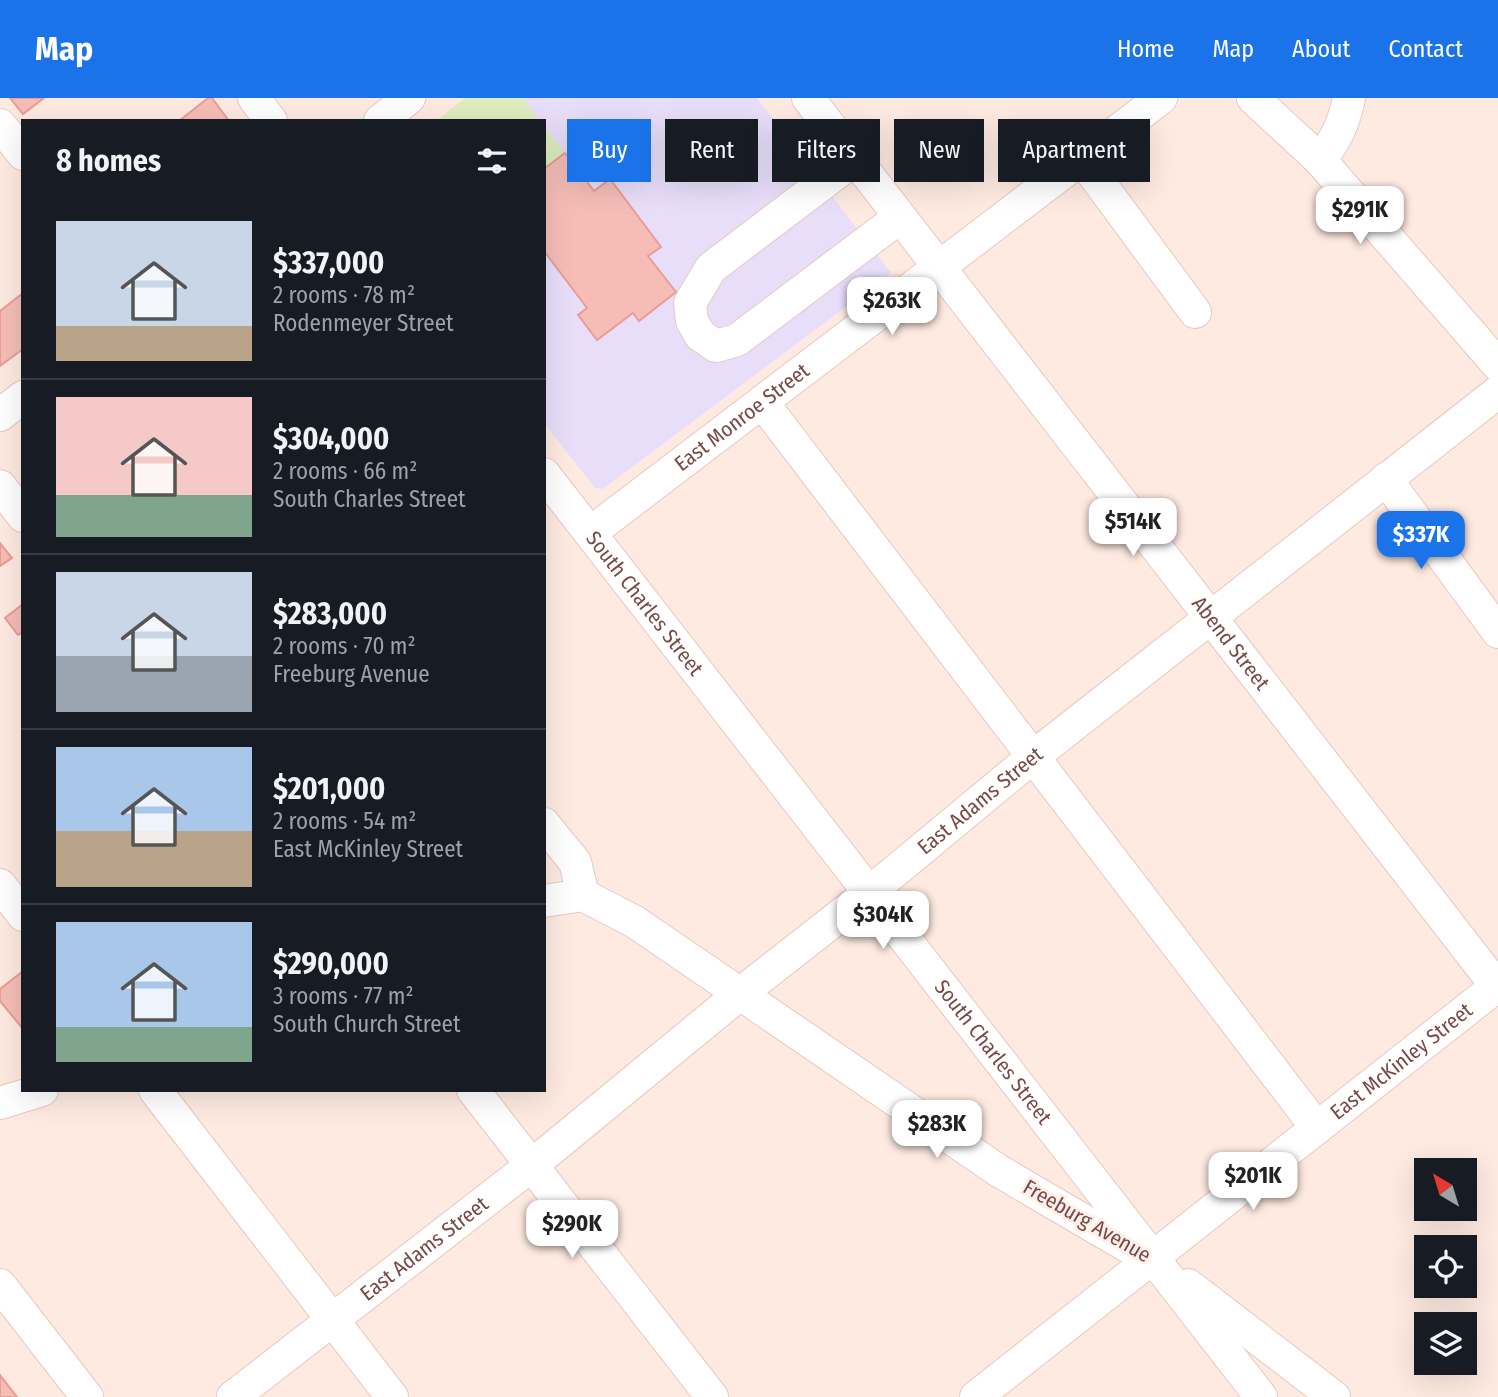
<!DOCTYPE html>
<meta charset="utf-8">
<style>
:root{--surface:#171b24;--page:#242831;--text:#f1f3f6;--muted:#9ea1a6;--line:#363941;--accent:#1a73e8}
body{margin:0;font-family:"Fira Sans Condensed",sans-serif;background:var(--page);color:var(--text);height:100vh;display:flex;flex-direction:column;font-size:26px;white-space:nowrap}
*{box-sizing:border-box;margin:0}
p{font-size:23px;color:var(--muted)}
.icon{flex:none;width:38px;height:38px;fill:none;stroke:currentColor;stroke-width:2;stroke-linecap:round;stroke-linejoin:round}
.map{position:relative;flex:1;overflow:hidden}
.sheet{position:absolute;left:21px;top:21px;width:525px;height:973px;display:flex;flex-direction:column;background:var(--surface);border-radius:0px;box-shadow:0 7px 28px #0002}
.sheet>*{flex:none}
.top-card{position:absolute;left:567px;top:21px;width:665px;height:63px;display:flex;gap:14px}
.needle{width:46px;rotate:322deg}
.buttons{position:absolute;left:1414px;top:1060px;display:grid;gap:14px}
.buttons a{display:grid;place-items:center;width:63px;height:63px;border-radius:0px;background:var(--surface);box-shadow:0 7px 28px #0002;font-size:35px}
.price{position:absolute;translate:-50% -60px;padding:0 16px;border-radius:14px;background:#fff;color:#222;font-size:23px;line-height:46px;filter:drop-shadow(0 2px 4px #0008)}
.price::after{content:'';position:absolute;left:50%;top:42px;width:21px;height:16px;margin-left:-10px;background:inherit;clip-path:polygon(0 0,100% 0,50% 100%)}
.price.current{background:var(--accent);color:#fff}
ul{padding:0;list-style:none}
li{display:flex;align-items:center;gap:21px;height:175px;padding:0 35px}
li+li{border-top:2px solid var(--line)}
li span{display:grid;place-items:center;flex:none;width:196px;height:140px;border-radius:0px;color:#555}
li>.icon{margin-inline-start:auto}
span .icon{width:84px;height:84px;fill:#fffc;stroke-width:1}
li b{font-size:30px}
h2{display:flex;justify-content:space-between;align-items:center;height:84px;padding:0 35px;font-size:30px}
.chip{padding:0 24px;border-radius:0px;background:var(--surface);box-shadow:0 7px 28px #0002;font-size:24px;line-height:63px}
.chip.current{background:var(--accent);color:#fff}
header{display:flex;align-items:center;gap:42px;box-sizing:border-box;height:98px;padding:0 35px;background:var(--accent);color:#fff}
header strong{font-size:33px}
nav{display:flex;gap:38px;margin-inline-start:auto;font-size:24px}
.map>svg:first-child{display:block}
.education{fill:#e8defa}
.green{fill:#dfedbf}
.building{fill:#f6bdb7;stroke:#ea9c96;stroke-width:2}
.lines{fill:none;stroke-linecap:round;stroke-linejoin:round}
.minor-casing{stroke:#e8c8c1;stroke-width:34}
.minor{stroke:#fff;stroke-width:32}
.labels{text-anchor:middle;stroke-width:6;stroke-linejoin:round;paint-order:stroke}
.street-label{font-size:21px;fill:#784846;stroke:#fff0ea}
</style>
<header>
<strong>Map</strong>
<nav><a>Home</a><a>Map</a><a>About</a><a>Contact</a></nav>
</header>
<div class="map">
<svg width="1498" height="1299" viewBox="0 0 1498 1299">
<rect width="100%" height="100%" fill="#feeae1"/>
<!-- education -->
<path class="education" d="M465 0H757L891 175 603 391 595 390 544 325V23H436Z"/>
<!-- green -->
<path class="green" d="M465 0H523L540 23H436Z
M544 28 565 55 544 71Z"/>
<!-- building -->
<path class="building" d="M10 0H44L23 16Z
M208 0H212L229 23H179Z
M565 55 594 93 610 81 661 149 648 158 676 194 639 223 633 215 597 242 578 217 587 210 544 153V71Z
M23 195V251L0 268V213Z
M0 445 12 460 0 468Z
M23 506V534L18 537 5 520Z
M23 873V931L0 903V891Z
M0 1277 17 1299H0Z"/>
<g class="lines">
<defs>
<g id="minor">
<path d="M254 0 271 23"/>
<path id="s1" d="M808 0 1498 890"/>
<path d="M1253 0 1320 62 1498 267"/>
<path d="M380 23 409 0"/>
<path d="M0 27 23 56"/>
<path d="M855 61 711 170 690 205 692 223 700 237 716 248 737 242 900 119"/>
<path d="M1082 61 1195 214"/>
<path d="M1320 62C1336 42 1344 25 1349 0"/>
<path d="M762 304 1317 1030"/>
<path d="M0 317 23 299"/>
<path id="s2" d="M544 376 1261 1299"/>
<path d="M1386 381 1498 534"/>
<path d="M0 388 23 418"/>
<path id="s3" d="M590 435 1161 0"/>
<path d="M544 726 575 764 583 797"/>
<path d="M0 787 23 817"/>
<path d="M544 803 583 797 635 824 999 1073 1146 1159"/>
<path d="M155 992 392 1299"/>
<path d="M473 992 712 1299"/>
<path d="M0 1005 42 992"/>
<path d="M0 1187 87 1299"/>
<path d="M1188 1187 1334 1299"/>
<path id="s4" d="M233 1299 532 1067 741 895 870 794 1034 658 1498 294"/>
<path id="s5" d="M976 1299 1498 887"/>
</g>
</defs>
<!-- minor casing -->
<use href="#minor" class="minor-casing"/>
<!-- minor -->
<use href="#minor" class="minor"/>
</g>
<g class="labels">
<!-- street labels -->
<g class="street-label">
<text dy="7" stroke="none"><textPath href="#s3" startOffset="191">East Monroe Street</textPath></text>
<text dy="7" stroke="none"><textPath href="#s2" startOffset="164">South Charles Street</textPath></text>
<text dy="7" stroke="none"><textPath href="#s1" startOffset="690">Abend Street</textPath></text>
<text dy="7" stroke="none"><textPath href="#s4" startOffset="956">East Adams Street</textPath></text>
<text dy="7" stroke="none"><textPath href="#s2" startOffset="732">South Charles Street</textPath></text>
<text dy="7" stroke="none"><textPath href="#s5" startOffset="542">East McKinley Street</textPath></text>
<text transform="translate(1087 1123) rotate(30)" y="7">Freeburg Avenue</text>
<text dy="7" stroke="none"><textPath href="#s4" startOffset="242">East Adams Street</textPath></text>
</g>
</g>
</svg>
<div class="buttons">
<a><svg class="needle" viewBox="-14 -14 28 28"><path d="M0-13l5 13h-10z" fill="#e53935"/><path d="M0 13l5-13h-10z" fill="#9ea1a6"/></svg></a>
<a><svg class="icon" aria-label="locate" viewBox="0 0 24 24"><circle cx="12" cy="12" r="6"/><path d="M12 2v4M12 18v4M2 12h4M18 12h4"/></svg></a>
<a><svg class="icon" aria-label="layers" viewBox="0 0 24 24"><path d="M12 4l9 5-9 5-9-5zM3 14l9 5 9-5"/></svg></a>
</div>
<b class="price" style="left:1360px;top:148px">$291K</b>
<b class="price" style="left:892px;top:239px">$263K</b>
<b class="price" style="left:1133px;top:460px">$514K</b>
<b class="price current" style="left:1421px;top:473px">$337K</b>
<b class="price" style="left:883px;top:853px">$304K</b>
<b class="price" style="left:937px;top:1062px">$283K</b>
<b class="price" style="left:1253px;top:1114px">$201K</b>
<b class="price" style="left:572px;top:1162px">$290K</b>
<div class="top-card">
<a class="chip current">Buy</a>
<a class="chip">Rent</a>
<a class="chip">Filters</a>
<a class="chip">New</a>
<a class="chip">Apartment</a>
</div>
<section class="sheet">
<h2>8 homes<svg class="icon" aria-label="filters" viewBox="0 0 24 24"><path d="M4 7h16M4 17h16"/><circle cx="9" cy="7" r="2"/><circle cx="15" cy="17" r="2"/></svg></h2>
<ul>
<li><span style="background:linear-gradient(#c9d6e8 75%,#b9a48a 0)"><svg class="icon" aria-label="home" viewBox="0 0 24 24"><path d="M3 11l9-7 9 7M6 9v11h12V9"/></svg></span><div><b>$337,000</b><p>2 rooms · 78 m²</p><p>Rodenmeyer Street</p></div></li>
<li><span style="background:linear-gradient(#f6c9c9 70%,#7fa58c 0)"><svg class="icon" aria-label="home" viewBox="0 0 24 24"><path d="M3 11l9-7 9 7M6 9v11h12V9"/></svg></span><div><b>$304,000</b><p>2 rooms · 66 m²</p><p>South Charles Street</p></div></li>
<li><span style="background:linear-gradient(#c9d6e8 60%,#9aa5b1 0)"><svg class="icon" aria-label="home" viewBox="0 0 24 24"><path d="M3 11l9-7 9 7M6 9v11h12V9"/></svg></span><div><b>$283,000</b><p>2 rooms · 70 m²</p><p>Freeburg Avenue</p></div></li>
<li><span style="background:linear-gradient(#a9c7e8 60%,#b9a48a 0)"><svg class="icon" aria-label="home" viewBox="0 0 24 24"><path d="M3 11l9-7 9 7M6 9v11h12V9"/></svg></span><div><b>$201,000</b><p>2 rooms · 54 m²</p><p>East McKinley Street</p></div></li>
<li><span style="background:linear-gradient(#a9c7e8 75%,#7fa58c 0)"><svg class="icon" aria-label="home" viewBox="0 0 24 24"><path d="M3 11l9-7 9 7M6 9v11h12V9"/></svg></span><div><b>$290,000</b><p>3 rooms · 77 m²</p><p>South Church Street</p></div></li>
</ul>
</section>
</div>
